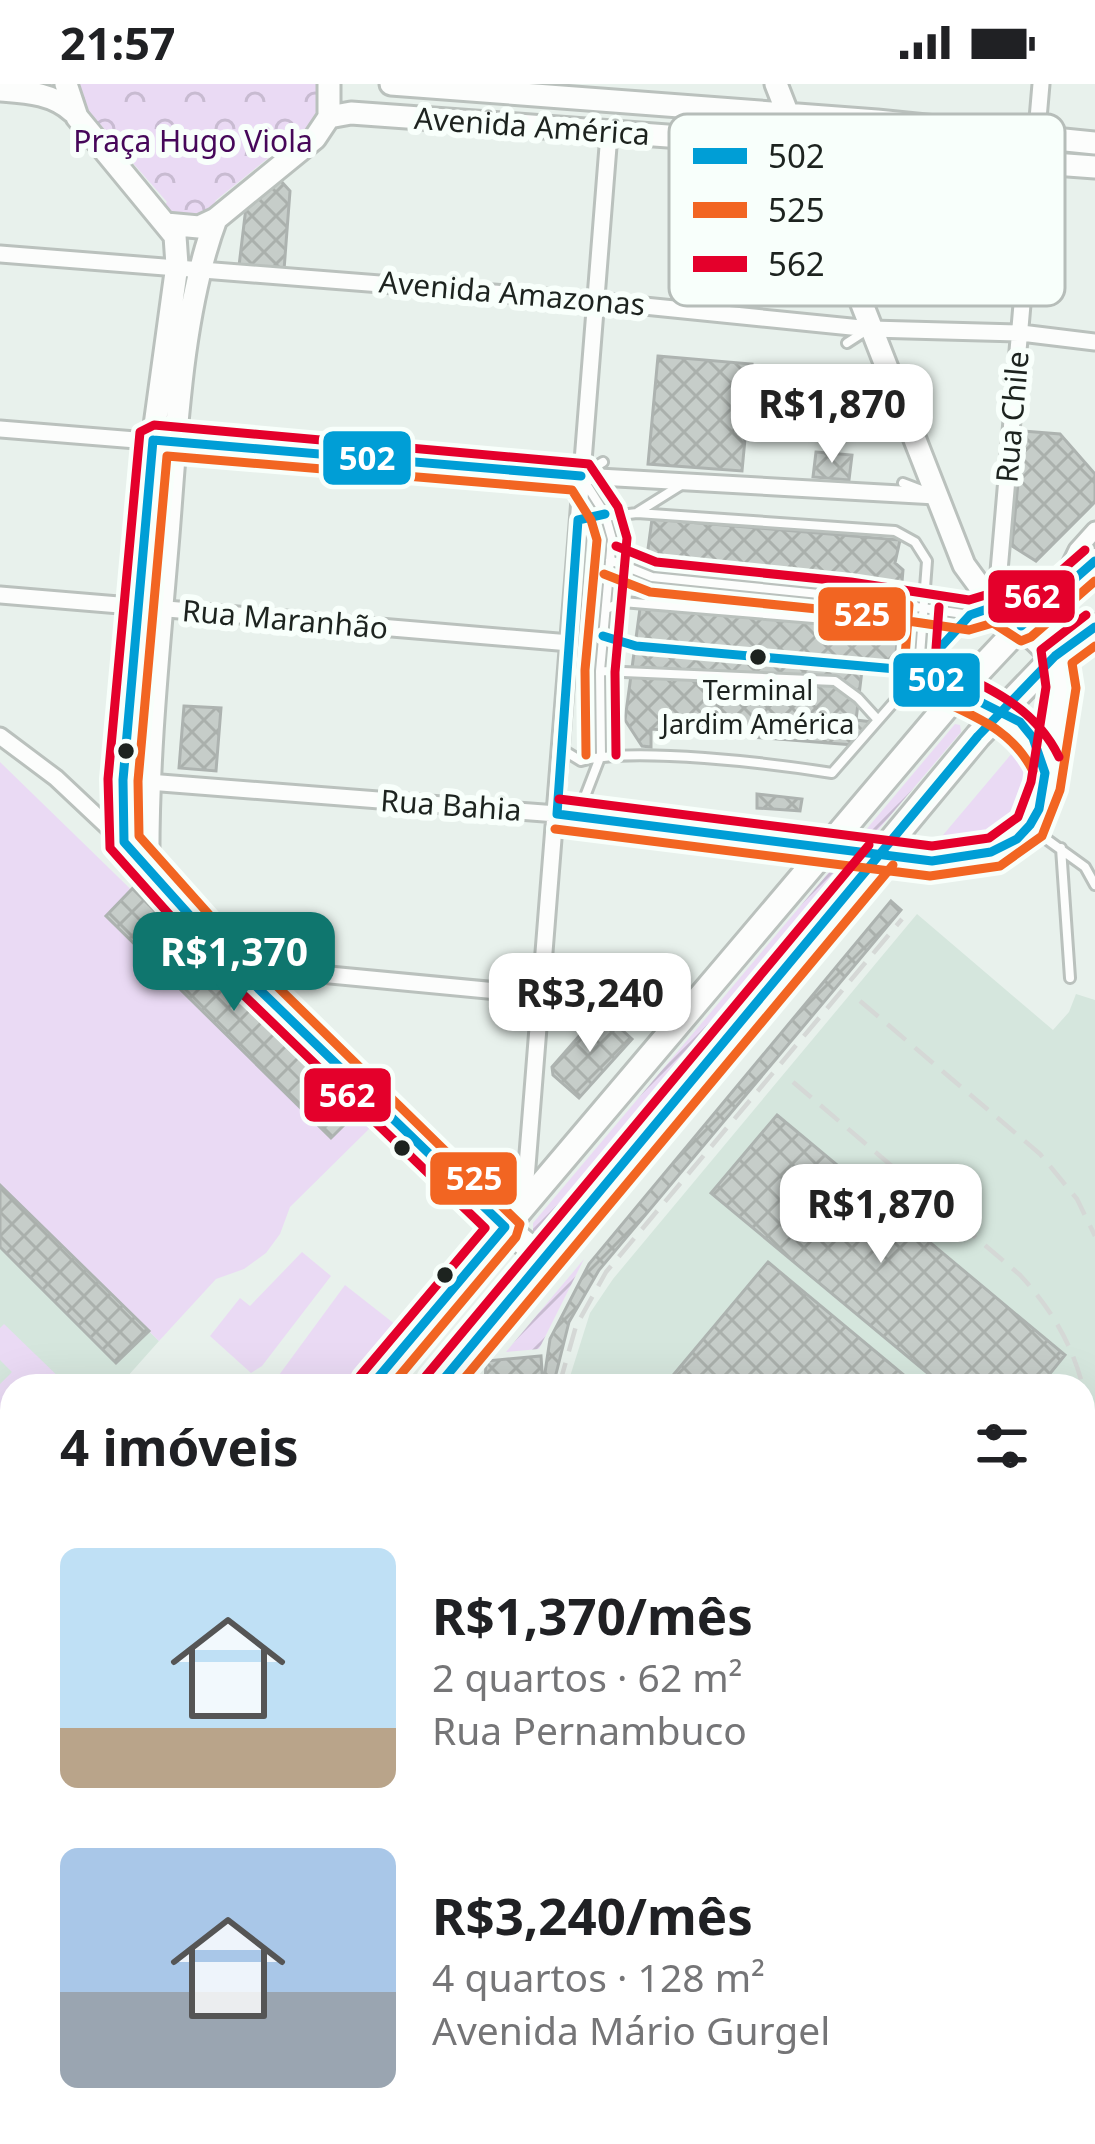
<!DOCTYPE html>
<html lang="pt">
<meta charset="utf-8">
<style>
:root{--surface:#fff;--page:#f2f2f2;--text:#202124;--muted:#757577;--accent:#0f766e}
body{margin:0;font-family:"Noto Sans",sans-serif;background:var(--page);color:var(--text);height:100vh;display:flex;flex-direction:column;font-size:45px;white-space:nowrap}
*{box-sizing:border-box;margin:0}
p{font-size:39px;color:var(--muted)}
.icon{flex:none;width:66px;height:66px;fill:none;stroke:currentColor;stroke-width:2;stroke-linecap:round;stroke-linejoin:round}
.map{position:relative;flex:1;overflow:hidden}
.details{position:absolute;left:0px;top:1290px;width:1095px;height:771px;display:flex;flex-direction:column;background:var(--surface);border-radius:36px 36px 0 0;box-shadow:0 12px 48px #0002}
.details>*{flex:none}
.price{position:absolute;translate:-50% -102px;padding:0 27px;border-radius:24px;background:#fff;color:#222;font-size:39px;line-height:78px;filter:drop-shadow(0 3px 6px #0008)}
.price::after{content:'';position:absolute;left:50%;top:72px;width:36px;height:27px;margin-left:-18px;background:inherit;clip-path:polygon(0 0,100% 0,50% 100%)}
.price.selected{background:var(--accent);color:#fff}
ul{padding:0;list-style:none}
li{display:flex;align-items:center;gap:36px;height:300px;padding:0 60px}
li span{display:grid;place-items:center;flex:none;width:336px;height:240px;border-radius:18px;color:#555}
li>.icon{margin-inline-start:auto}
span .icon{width:144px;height:144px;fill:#fffc;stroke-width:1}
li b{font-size:51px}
h2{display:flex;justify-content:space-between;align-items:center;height:144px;padding:0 60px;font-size:51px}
.status{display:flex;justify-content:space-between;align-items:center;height:84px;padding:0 60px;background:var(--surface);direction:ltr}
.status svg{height:33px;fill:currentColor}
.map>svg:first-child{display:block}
.built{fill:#d5e6dd}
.grass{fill:#eadaf4}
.park{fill:url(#park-crowns)}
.garden{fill:url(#garden-furrows)}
.water{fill:url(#water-ripples)}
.building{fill:url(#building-cross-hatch);stroke:#adb3b0;stroke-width:3}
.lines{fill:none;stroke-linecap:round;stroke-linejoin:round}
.lane-casing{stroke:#bac1bd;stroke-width:14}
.street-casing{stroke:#bac1bd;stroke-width:21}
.secondary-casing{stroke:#bac1bd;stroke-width:27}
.primary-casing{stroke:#bac1bd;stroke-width:30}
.lane{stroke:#fcfdfc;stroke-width:8}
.street{stroke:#fcfdfc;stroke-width:15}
.secondary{stroke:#fcfdfc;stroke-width:21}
.primary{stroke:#fcfdfc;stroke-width:24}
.rail{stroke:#d5d8d6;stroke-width:4.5;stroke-dasharray:24 12;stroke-linecap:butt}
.bus-1-casing{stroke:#f8fffb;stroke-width:18}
.bus-2-casing{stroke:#f8fffb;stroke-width:18}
.bus-3-casing{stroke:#f8fffb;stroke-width:18}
.bus-1{stroke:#009ed6;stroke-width:9}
.bus-2{stroke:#f26522;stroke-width:9}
.bus-3{stroke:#e4002b;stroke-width:9}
.bus-dot{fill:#1d231f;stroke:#f8fffb;stroke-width:4.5}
.labels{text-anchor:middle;stroke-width:12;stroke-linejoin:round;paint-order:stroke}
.bus-label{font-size:27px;fill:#1d231f;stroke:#f8fffb}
.street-label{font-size:30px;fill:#1d231f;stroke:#f8fffb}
.park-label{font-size:30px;fill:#460759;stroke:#f8fffb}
.key{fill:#f8fffb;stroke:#b6bdb9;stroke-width:3}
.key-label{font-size:33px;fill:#1d231f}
.line-badge{stroke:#f8fffb;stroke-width:4.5}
.badge-label{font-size:33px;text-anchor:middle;font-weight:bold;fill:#fff}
</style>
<div class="status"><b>21:57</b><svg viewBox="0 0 49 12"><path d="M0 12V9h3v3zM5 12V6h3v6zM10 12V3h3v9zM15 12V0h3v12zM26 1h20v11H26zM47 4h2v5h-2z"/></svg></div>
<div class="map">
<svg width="1095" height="2060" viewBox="0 0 1095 2060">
<defs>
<pattern id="park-crowns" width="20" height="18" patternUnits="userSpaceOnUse" patternTransform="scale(3)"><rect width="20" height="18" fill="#eadaf4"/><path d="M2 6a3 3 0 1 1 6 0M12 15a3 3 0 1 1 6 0" fill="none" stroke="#c8bbd1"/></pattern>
<pattern id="garden-furrows" width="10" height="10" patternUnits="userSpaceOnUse" patternTransform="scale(3)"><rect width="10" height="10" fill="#eadaf4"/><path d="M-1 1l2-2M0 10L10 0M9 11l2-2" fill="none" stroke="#c8bbd1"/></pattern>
<pattern id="water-ripples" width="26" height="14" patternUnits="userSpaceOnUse" patternTransform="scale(3)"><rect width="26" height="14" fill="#a1e1c1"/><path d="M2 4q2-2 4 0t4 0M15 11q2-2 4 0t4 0" fill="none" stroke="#8ac1a5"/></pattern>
<pattern id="building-cross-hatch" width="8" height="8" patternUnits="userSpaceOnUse" patternTransform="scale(3)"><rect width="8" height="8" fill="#c6cdc9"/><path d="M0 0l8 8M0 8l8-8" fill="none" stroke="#aab0ac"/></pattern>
</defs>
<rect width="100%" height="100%" fill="#e8f1ec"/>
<!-- built -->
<path class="built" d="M917 830 1053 946 1069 928 1076 910 1095 916V1835L1083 1826V1302H567L590 1229 613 1195Z
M0 1101 159 1257 119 1302H12V1399L0 1387Z
M690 2049H1076L1065 2060H702Z"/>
<!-- grass -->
<path class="grass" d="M1024 655 1031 661C1035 744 1019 756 938 757Z
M0 678 373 1041 290 1123 280 1150 266 1169 244 1185 216 1195 159 1257 0 1101Z
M302 1168 331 1192 262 1282 251 1289 210 1252 240 1214 250 1222Z
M345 1201 396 1241 344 1302H271Z
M4 1240 68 1302H12V1354L0 1341V1300L12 1288 0 1276V1244Z"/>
<!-- park -->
<path class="park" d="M73 0H320C322 23 317 37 302 54L298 50 215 117 219 121 207 132 175 136 163 123 167 118 83 22Z"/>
<!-- garden -->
<path class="garden" d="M955 640 960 641 961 648 873 752 859 754Z
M841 774 856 775 542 1147 533 1148V1139Z
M584 1175 539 1265 506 1268Z"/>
<!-- water -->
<path class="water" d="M0 1508 12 1520V1568L0 1556Z
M479 2049H540L549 2060H488Z"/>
<!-- building -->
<path class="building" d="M280 96 290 107 284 186 239 182 246 123Z
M658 272 752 280 742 387 648 380Z
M1023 347 1060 350 1095 390V418L1036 477 1012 462Z
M816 368 852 371 849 396 813 393Z
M652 435 900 456 895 479 903 486 895 582 863 578 856 636 872 638 853 661 651 645V663L642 662 625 636Z
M184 622 221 624 216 687 179 684Z
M757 710 802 715 800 727 757 724Z
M140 797 367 1018 360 1025 133 804Z
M133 804 360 1025 331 1054 106 832Z
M891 817 901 826 599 1186 569 1238 553 1302H543L550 1255 589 1180Z
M601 927 632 955 579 1014 553 991 552 983Z
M777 1031 1065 1271 1040 1302H943L711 1109Z
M0 1101 149 1247 116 1279 0 1163Z
M768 1178 917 1302H664Z
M541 1272 543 1302H485L486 1277Z
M3 1911 12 1916V1939L0 1932Z
M0 1932 12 1939V1960L0 1953Z
M0 1953 11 1960 0 1979Z
M5 1990 12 1994V2019L0 2008Z
M0 2012 12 2019V2031L0 2043Z
M12 2031V2049H35L47 2060H0V2043Z
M35 2049H61L53 2060H47Z
M313 2049H387L390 2060H324Z
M442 2049 454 2060H428Z
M864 2049H952L964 2060H876Z
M952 2049H988L978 2060H964Z"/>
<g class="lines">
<defs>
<path id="lane" d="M847 259 864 248
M585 389 603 378
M903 399 924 407
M586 400 605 430 612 455 600 587 601 671 584 715 593 733
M638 428 681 401
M579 436 637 429 895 447 915 458 927 477 919 585
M610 476 652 493 849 513 970 531 995 522
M606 525 622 518 922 543
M603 552 636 562 919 587 955 605
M600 587 835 597 858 614 878 636
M563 666 581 677C632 662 776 680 832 689L970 531
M1031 744 1085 783 1095 801
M1061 764 1070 894
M0 1385 12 1396
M1083 1873 1095 1884
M1083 2006 1086 2011 1083 2020
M727 2049 739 2060
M783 2049 795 2060
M833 2049 846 2060
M130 2060 140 2049
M1047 2060 1057 2049"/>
<path id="street" d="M0 170 595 217 871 245 1021 249 1095 258
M0 345 581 392 936 412
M1061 499 1077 466 1095 446
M0 511 570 559
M996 522 1041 0
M0 652 56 694 124 758
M123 696 557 730 825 764
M236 882 634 920 677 938
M524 1120 609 50"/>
<path id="secondary" d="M66 0 77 33 175 152 177 181 153 356 123 696 124 758 235 882 505 1143
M391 0 877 37 1095 59
M776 0 964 481 986 511 1021 542
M0 6C26 8 53 9 73 28
M329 33 351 29 1095 83
M166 140 199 143 216 135 315 54 329 33V0
M148 781C147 671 159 561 168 451 176 352 181 228 216 135
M269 2049 280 2060"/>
<path id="primary" d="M959 608C996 625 1030 637 1045 678
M825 764C888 772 1015 802 1042 719 1049 696 1047 670 1051 646 1060 582 1074 588 1021 542
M505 1143 529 1163 550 1170
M371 1302 959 608 1021 542 1095 477
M438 1302 978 652 1055 572 1095 543
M0 1420 12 1431
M0 1447 12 1458
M0 1862 12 1840
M582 2049 594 2060
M615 2049 627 2060
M645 2049 656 2060
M695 2049 705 2060"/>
</defs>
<!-- lane casing -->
<use href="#lane" class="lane-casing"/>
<!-- street casing -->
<use href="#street" class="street-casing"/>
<!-- secondary casing -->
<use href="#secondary" class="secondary-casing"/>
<!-- primary casing -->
<use href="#primary" class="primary-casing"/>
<!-- lane -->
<use href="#lane" class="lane"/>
<!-- street -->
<use href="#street" class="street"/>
<!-- secondary -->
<use href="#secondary" class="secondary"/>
<!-- primary -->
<use href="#primary" class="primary"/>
<!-- rail -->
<path class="rail" d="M860 917 1040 1070 1077 1115 1095 1152
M793 998 1020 1191C1072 1247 1094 1308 1090 1385
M559 1302 576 1242 606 1188 902 835
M1083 1458 1093 1368
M1083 1583 1095 1645
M1083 1648 1095 1672
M1083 1703 1095 1715"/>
<defs>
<path id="bus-1" d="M153 356 581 392
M1021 542 1095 477
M603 552 636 562 919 587 1020 638 1033 654 1045 689 1039 725 1030 741 1017 755 991 768 932 777 557 730 578 436 605 430
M919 587 970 531 996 522
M124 758 235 882 505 1143
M124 758 123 696 153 356
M371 1302 505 1143
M438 1302 978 652 1055 572 1095 543"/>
<path id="bus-2" d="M604 490 650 508 847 528 969 546 993 539 1021 557 1031 553 1095 497
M909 521 904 586 907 596C951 629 1005 632 1033 687
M555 745 930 792 1000 782 1042 752 1060 706 1076 604 1072 579 1095 562
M391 1302 516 1153 520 1140 246 872 139 752 138 697 167 372 572 406 591 436 597 456 585 586 586 671
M458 1302 893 781"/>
<path id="bus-3" d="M616 462 656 478 851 498 969 516 999 507 1021 522 1085 466
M939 523 935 578C985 603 1033 620 1059 673
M559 715 932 762 989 754 1018 733 1031 698 1046 603 1041 566 1086 531
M360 1292 485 1144 225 893 110 764 108 695 140 348 154 341 589 380 618 423 627 454 615 588 616 671
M426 1292 869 761"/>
</defs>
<!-- bus-1 casing -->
<use href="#bus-1" class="bus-1-casing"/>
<!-- bus-2 casing -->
<use href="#bus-2" class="bus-2-casing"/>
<!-- bus-3 casing -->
<use href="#bus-3" class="bus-3-casing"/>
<!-- bus-1 -->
<use href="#bus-1" class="bus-1"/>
<!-- bus-2 -->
<use href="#bus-2" class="bus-2"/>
<!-- bus-3 -->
<use href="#bus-3" class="bus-3"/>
</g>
<!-- markers -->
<g class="bus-dot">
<circle cx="758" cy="573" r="10"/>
<circle cx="126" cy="667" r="10"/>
<circle cx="402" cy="1064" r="10"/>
<circle cx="445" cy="1191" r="10"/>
</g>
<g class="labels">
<!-- bus labels -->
<g class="bus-label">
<text x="758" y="616">Terminal<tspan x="758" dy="34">Jardim América</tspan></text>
</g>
<!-- street labels -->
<g class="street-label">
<text transform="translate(532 43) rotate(4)" y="10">Avenida América</text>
<text transform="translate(512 210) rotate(5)" y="10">Avenida Amazonas</text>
<text transform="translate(1013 333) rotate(-85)" y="10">Rua Chile</text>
<text transform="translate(285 536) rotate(5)" y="10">Rua Maranhão</text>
<text transform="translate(451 722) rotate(4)" y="10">Rua Bahia</text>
</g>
<!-- park labels -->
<g class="park-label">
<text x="193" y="68">Praça Hugo Viola</text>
</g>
</g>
<!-- legend -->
<rect x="669" y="30" width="396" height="192" rx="18" class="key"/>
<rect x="693" y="64" width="54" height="16" fill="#009ed6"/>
<rect x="693" y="118" width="54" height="16" fill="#f26522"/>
<rect x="693" y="172" width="54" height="16" fill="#e4002b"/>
<g class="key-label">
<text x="768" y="84">502</text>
<text x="768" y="138">525</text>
<text x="768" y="192">562</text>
</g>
<g class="line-badge">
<rect x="321" y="345" width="92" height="58" rx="12" fill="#009ed6"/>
<rect x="986" y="484" width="91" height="57" rx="12" fill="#e4002b"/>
<rect x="816" y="501" width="92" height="58" rx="12" fill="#f26522"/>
<rect x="891" y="567" width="91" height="58" rx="12" fill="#009ed6"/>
<rect x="302" y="982" width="91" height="58" rx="12" fill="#e4002b"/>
<rect x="428" y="1066" width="91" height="57" rx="12" fill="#f26522"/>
</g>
<g class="badge-label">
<text x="367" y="386">502</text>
<text x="1032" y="524">562</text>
<text x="862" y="542">525</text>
<text x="936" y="607">502</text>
<text x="347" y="1023">562</text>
<text x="474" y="1106">525</text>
</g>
</svg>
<b class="price" style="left:832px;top:382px">R$1,870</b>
<b class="price selected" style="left:234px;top:930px">R$1,370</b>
<b class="price" style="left:590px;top:971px">R$3,240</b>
<b class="price" style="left:881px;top:1182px">R$1,870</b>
<section class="details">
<h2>4 imóveis<svg class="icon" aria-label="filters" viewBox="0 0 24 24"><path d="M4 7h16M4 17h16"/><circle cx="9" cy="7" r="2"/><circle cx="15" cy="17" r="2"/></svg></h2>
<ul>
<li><span style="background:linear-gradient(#bfe0f5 75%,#b9a48a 0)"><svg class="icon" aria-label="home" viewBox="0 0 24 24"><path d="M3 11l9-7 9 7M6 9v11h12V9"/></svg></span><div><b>R$1,370/mês</b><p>2 quartos · 62 m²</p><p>Rua Pernambuco</p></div></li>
<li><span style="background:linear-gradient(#a9c7e8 60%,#9aa5b1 0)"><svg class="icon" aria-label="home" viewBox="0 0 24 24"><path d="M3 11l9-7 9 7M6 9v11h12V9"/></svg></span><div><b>R$3,240/mês</b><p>4 quartos · 128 m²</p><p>Avenida Mário Gurgel</p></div></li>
</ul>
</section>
</div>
